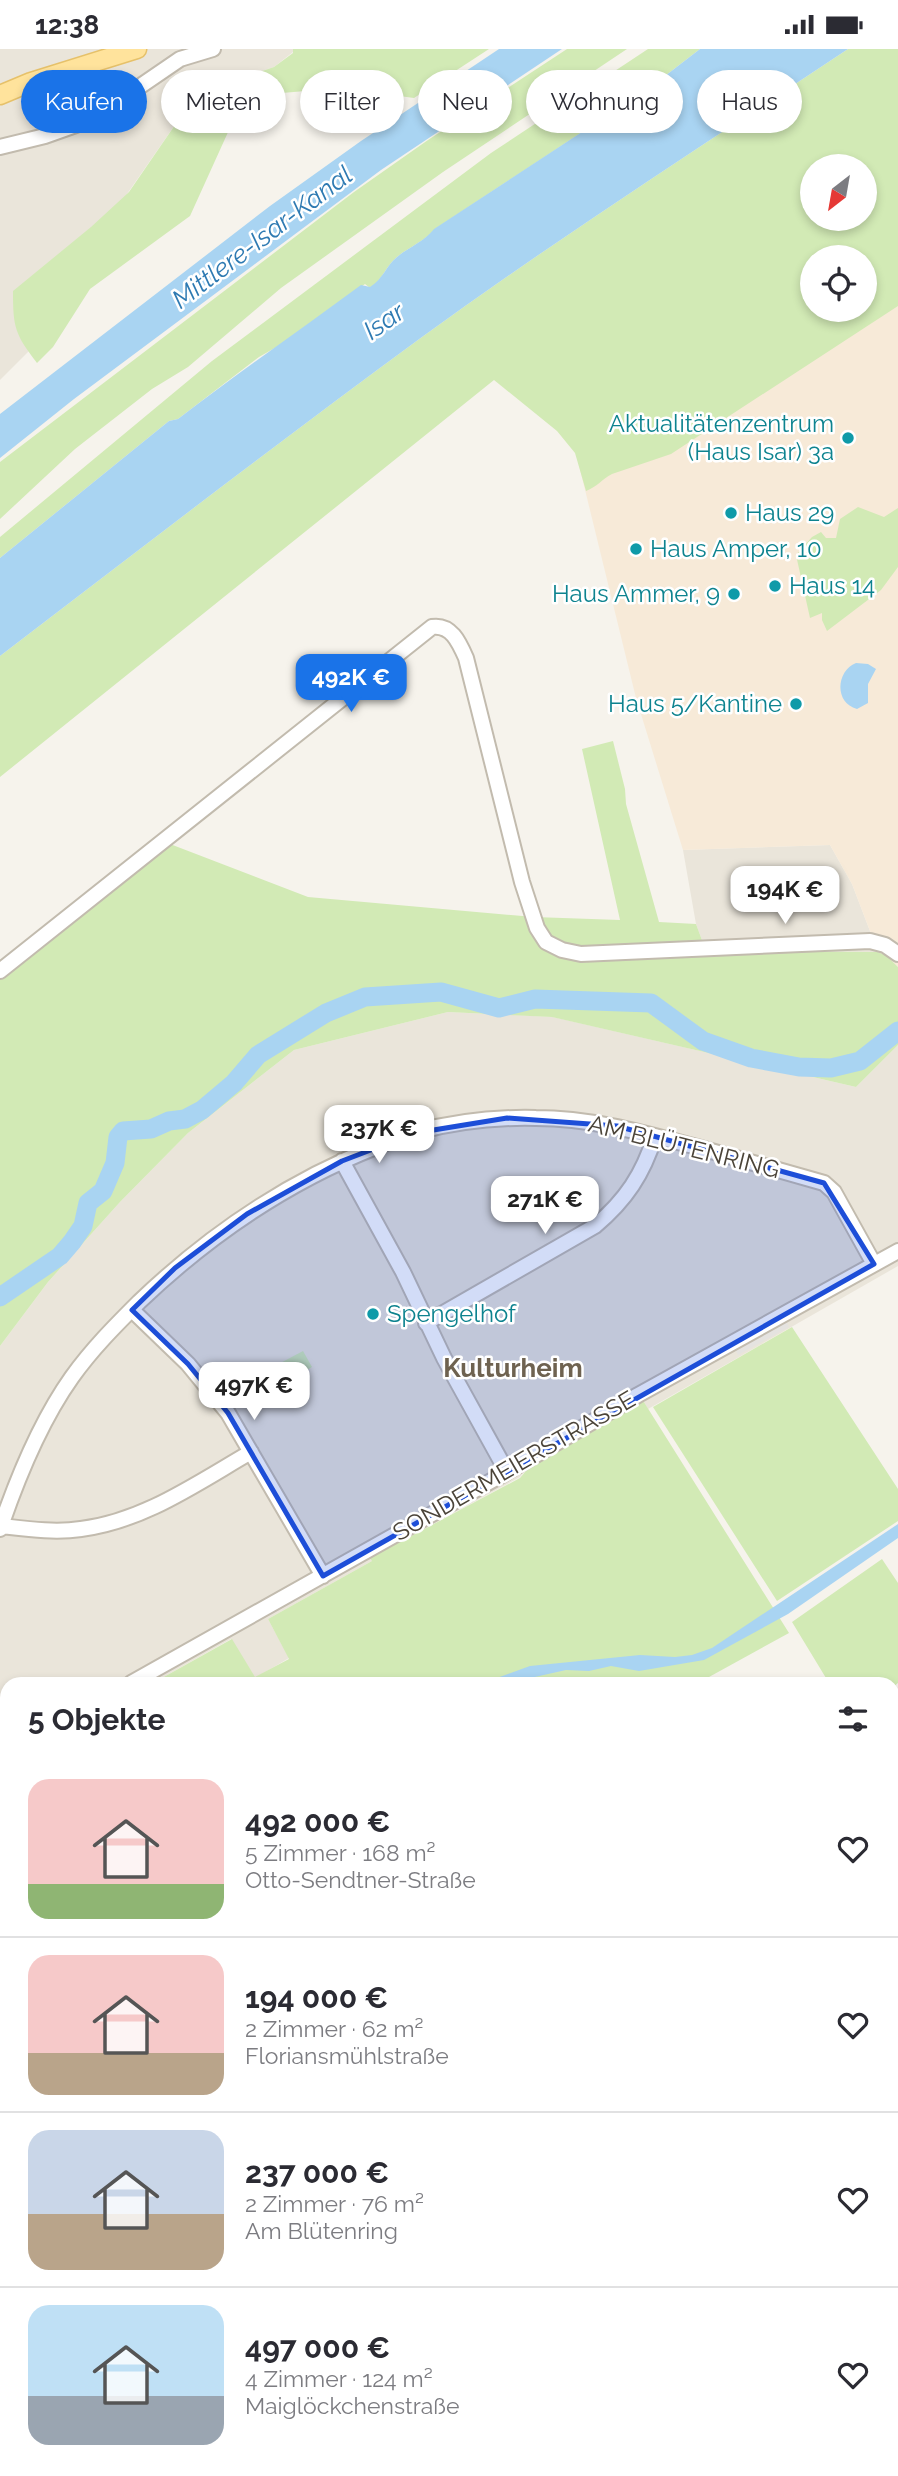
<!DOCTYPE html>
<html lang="de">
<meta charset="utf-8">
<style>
:root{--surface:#fff;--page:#f2f2f3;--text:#2b2b33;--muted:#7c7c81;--line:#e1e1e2;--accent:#1a73e8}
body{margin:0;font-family:Raleway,sans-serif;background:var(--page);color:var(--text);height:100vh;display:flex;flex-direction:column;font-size:26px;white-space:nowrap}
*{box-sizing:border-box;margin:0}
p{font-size:23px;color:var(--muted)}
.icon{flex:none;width:38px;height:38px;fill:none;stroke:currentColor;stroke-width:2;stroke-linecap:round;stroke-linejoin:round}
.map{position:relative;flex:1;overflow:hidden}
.drawer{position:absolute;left:0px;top:1628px;width:900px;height:800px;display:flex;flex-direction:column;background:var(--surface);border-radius:21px 21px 0 0;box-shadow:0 4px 10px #0003}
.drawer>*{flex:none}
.guide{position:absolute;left:21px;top:21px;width:858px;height:63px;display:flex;gap:14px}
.needle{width:46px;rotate:211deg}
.tools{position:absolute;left:800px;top:105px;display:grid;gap:14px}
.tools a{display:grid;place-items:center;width:77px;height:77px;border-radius:50%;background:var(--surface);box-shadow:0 4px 10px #0003;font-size:35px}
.price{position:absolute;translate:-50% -60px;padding:0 16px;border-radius:14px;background:#fff;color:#222;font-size:23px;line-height:46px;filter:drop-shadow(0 2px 4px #0008)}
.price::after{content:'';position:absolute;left:50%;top:42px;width:21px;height:16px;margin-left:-10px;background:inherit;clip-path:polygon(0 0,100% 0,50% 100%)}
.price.active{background:var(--accent);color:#fff}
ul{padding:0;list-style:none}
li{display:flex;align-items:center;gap:21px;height:175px;padding:0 28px}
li+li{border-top:2px solid var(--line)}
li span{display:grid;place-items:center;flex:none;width:196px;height:140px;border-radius:21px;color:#555}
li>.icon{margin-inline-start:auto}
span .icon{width:84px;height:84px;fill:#fffc;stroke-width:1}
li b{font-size:30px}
h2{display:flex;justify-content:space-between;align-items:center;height:84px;padding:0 28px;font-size:30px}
.chip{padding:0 24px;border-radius:32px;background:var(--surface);box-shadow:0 4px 10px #0003;font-size:24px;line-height:63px}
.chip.active{background:var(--accent);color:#fff}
.status{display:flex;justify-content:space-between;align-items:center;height:49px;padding:0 35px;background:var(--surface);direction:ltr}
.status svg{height:19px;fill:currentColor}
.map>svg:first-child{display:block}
.residential{fill:#eae5da}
.commercial{fill:#f7ead8}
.green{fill:#d2eab5;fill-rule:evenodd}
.parking{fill:#e5e3e0}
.water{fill:#a9d4f2}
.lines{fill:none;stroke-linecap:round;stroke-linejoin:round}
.stream{stroke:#a9d4f2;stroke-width:3.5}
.river{stroke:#a9d4f2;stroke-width:19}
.minor-casing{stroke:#c2bbae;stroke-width:18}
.major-casing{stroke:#e6c16a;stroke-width:21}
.minor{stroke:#fff;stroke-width:14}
.major{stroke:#ffe39c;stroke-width:18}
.marked{fill:#1d4ed8;fill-opacity:0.2;stroke:#1d4ed8;stroke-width:5;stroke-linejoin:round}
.culture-dot{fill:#0f9aa8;stroke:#fff;stroke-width:2.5}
.labels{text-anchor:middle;stroke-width:5;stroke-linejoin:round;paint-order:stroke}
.culture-label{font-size:24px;fill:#0d838f;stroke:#fff;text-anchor:start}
.street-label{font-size:24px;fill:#4b4439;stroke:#fff}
.water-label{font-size:26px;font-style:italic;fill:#2e7ab2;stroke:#fff}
.neighbourhood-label{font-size:26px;font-weight:bold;fill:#6e6250;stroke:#fff}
</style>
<div class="status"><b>12:38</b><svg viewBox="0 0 49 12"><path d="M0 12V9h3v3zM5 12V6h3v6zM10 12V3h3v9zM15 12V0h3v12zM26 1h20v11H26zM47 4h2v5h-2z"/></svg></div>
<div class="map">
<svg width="898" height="2427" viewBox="0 0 898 2427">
<rect width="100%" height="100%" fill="#f6f3ec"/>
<!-- residential -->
<path class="residential" d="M0 0H293V3L274 18 226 34 188 57 93 194 41 290 0 331Z
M830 796 852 835 878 903 706 902 696 875 683 801Z
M448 963 553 968 856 1038 898 996V1217L648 1360 642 1350 536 1410 520 1428 371 1509 372 1512 268 1570 289 1609 255 1629 231 1590 153 1634H7V1714L0 1709V1297L48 1233 120 1153 188 1084 294 1001Z
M898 1724V1949L892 1942V1728Z
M7 2160V2332L0 2337V2167Z
M893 2233 898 2253V2427H105L99 2420H892Z"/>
<!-- commercial -->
<path class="commercial" d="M898 193V918L887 907 878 903 852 835 830 796 683 801 636 649 576 404 812 261H864Z"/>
<!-- green -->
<path class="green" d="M293 0H489L414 49 341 39 270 45 229 81 190 167 90 240 53 298 37 314C15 285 13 279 13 242L91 178 129 143 188 57 226 34 274 18 293 4Z
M567 0H627L443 123 281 239 188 318 152 340 75 400 0 470V413L354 143 428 91Z
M648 0H700L652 37 435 180C425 192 409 198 397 208 385 218 384 229 370 239L365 235 280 296 259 308 178 370 169 372 0 509V488L212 312 491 104Z
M848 0H898V257L671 405 612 425C602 430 597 438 586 442L575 404 557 382 494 331 0 728V607C140 500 280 392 422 288 561 187 705 95 848 0ZM812 117H864V170H812ZM812 208H864V261H812Z
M858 458 884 468 898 459V518L881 541 827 582 822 571V564L810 569 796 506 812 488 821 483 826 489H836L840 470Z
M613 692 625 740 626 755 659 873 696 875 706 902 878 903 887 907 898 918V996L856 1038 552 968 448 963 294 1001 188 1084 120 1153 48 1233 0 1297V929L170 795 308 848 534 868 620 871 582 700Z
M792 1278 898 1440V1472L777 1552 653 1358Z
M303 1302 312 1318 281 1336 271 1319Z
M642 1350 789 1584 709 1628 683 1634H153L232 1590 255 1628 289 1610 268 1570 372 1512 370 1509 520 1429 536 1410Z
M882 1510 898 1534V1634L893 1638 892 1634H829L792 1573Z
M898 1667V1724L893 1728 892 1672Z
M1 1708 7 1714V1936L0 1923Z
M0 1936 7 1949V2135L0 2143Z
M7 2332V2420H99L105 2427H0V2337Z"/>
<!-- parking -->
<path class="parking" d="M785 1270 789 1278 738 1306 734 1298Z"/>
<!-- water -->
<path class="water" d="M499 0H562L381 121 74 350 0 409V365L270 157 361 92Z
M700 0H848C705 95 561 187 422 288 280 392 140 500 0 607V509L169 372 178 370C238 324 300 281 361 236L370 238C383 230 386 217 397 208 409 198 425 192 434 180L652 37Z
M856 614 868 615 876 620 868 635V654L857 660C834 654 836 622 856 614Z
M898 1475V1489L788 1565 704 1611 639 1622 611 1617 589 1622 566 1621 508 1634H483L530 1617 640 1606 675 1608 692 1606 712 1599Z"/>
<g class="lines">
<!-- stream -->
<path class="stream" d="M0 2119 7 2102"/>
<!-- river -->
<path class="river" d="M0 1248 60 1207 72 1193 83 1177 88 1154 103 1142 115 1114 118 1088 123 1082 151 1080 169 1072 185 1070 202 1061 234 1034 258 1006 326 964 365 948 441 943 499 959 535 950 651 954 703 992 751 1009 799 1018 831 1019 860 1012 898 982"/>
<defs>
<path id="minor" d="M0 98 45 87 76 76 104 62 180 10 213 0
M0 922 432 578C451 575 459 593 466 609L522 833 537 879 546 893 562 901 581 905 870 892 885 896 898 905
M342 1112 403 1223 444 1309 507 1423
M132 1261 188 1315 228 1364 323 1527
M426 1274 595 1177C626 1151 643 1125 655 1087
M1 1477C27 1480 55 1484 81 1480 144 1472 197 1434 251 1403
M0 1480C18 1427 40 1373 72 1328 92 1300 115 1277 139 1253 208 1187 287 1133 376 1098 389 1093 403 1087 416 1083 454 1073 497 1068 536 1069 592 1069 644 1084 697 1098 739 1110 782 1122 824 1134L834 1143 874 1215
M131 1634 507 1423 638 1346 898 1202
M0 1689 7 1700
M892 1737 898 1733
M892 1912 898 1908
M892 1957 898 1963
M892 2148 898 2147
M892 2205 898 2225
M892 2264 898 2263
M892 2375 898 2373
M393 2420 401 2427
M553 2427 561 2420
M781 2427 792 2420"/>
<path id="major" d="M0 46 31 33 137 0
M892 1659 898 1655
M892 2070 898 2092
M0 2312 7 2306"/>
</defs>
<!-- minor casing -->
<use href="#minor" class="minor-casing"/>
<!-- major casing -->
<use href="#major" class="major-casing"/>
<!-- minor -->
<use href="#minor" class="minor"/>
<!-- major -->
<use href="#major" class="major"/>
</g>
<!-- marked area -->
<path class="marked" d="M507 1069 617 1077 824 1134 874 1215 323 1527 228 1364 188 1315 132 1261 175 1219 247 1165 342 1112 415 1084Z"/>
<!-- markers -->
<g class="culture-dot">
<circle cx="848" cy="389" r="7"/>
<circle cx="731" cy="464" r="7"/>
<circle cx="636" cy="500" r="7"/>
<circle cx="775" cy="537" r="7"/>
<circle cx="734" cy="545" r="7"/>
<circle cx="796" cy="655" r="7"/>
<circle cx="373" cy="1265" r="7"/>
</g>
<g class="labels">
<!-- culture labels -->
<g class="culture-label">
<text x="834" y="383" text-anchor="end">Aktualitätenzentrum<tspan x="834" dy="28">(Haus Isar) 3a</tspan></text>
<text x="745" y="472">Haus 29</text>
<text x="650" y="508">Haus Amper, 10</text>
<text x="789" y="545">Haus 14</text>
<text x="720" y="553" text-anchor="end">Haus Ammer, 9</text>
<text x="782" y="663" text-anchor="end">Haus 5/Kantine</text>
<text x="387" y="1273">Spengelhof</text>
</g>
<!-- street labels -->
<g class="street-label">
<text transform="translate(684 1098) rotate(14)" y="8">AM BLÜTENRING</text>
<text transform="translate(514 1417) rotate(-30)" y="8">SONDERMEIERSTRASSE</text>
</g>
<!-- water labels -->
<g class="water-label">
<text transform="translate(262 188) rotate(-37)" y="9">Mittlere-Isar-Kanal</text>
<text transform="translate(384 272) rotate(-35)" y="9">Isar</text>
</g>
<!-- neighbourhood labels -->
<g class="neighbourhood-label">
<text x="513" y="1328">Kulturheim</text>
</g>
</g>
</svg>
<div class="tools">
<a><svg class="needle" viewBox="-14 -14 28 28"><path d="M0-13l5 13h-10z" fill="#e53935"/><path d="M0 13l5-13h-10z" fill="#7c7c81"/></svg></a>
<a><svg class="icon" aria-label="locate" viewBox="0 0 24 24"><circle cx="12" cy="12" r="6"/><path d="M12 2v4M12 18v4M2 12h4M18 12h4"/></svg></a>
</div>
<b class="price active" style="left:351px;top:665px">492K €</b>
<b class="price" style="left:785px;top:877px">194K €</b>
<b class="price" style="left:379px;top:1116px">237K €</b>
<b class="price" style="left:545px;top:1187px">271K €</b>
<b class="price" style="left:254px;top:1373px">497K €</b>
<div class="guide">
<a class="chip active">Kaufen</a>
<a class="chip">Mieten</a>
<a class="chip">Filter</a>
<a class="chip">Neu</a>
<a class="chip">Wohnung</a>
<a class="chip">Haus</a>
</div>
<section class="drawer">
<h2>5 Objekte<svg class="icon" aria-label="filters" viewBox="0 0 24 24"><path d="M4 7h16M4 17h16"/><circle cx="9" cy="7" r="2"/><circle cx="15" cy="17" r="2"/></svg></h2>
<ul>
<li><span style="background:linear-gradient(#f6c9c9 75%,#8fb573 0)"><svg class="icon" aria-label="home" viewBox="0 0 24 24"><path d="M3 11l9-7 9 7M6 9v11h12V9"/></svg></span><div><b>492 000 €</b><p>5 Zimmer · 168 m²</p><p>Otto-Sendtner-Straße</p></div><svg class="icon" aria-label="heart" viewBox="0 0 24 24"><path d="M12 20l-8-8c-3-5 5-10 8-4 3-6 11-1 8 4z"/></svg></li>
<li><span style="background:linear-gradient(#f6c9c9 70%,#b9a48a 0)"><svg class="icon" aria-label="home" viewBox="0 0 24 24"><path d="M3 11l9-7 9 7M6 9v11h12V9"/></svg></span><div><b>194 000 €</b><p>2 Zimmer · 62 m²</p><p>Floriansmühlstraße</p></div><svg class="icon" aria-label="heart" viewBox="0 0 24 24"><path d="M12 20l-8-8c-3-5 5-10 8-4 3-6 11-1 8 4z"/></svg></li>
<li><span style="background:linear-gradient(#c9d6e8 60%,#b9a48a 0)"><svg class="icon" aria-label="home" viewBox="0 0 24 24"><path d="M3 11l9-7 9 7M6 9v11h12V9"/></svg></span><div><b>237 000 €</b><p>2 Zimmer · 76 m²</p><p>Am Blütenring</p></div><svg class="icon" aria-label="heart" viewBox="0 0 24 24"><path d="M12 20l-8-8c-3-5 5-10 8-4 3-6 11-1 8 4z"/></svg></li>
<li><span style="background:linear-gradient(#bfe0f5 65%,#9aa5b1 0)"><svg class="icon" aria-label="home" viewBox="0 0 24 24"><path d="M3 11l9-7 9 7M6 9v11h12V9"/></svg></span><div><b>497 000 €</b><p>4 Zimmer · 124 m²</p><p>Maiglöckchenstraße</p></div><svg class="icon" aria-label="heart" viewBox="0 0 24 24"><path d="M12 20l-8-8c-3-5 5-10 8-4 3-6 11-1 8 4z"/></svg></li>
</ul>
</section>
</div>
